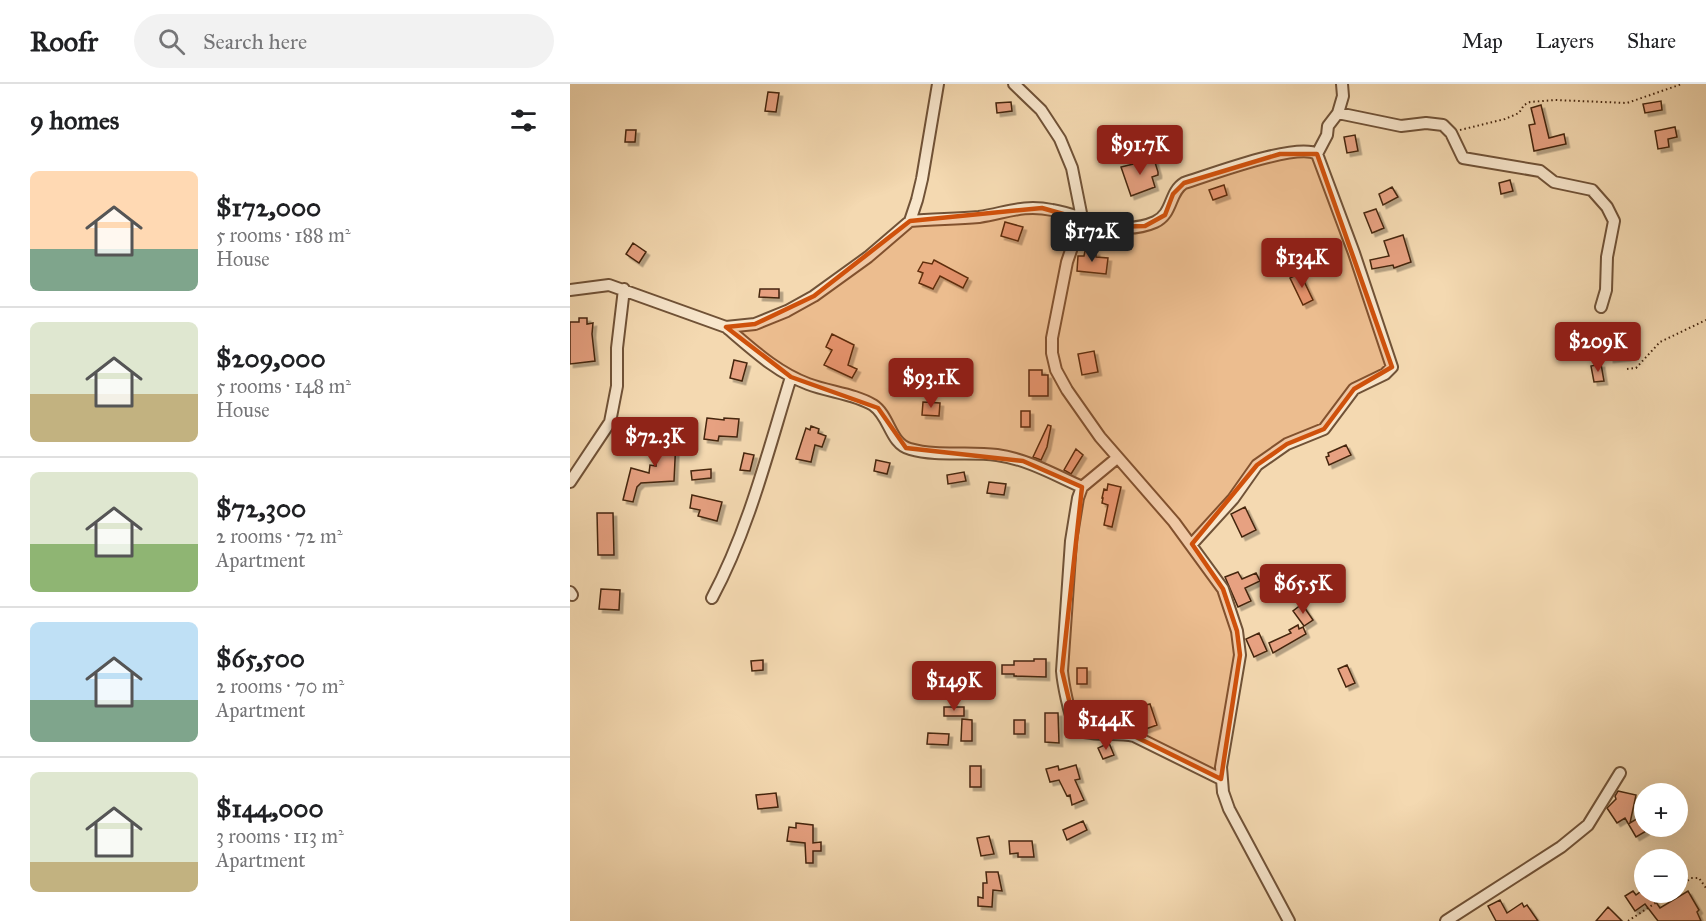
<!DOCTYPE html>
<meta charset="utf-8">
<style>
:root{--surface:#fff;--page:#f2f2f2;--text:#202124;--muted:#757577;--line:#e0e0e0;--accent:#8f2418}
body{margin:0;font-family:"IM FELL Great Primer",serif;background:var(--page);color:var(--text);height:100vh;display:flex;flex-direction:column;font-size:22px;white-space:nowrap}
*{box-sizing:border-box;margin:0}
p{font-size:20px;color:var(--muted)}
.icon{flex:none;width:33px;height:33px;fill:none;stroke:currentColor;stroke-width:2;stroke-linecap:round;stroke-linejoin:round}
.map{position:relative;flex:1;overflow:hidden}
.side{display:flex;flex-direction:column;background:var(--surface);width:570px}
.side>*{flex:none}
.buttons{position:absolute;left:1064px;top:699px;display:grid;gap:12px}
.buttons a{display:grid;place-items:center;width:54px;height:54px;border-radius:50%;background:var(--surface);box-shadow:0 6px 24px #0002;font-size:30px}
.price{position:absolute;translate:-50% -51px;padding:0 14px;border-radius:6px;background:var(--accent);color:#fff;font-size:20px;line-height:39px;filter:drop-shadow(0 2px 3px #0008)}
.price::after{content:'';position:absolute;left:50%;top:36px;width:18px;height:14px;margin-left:-9px;background:inherit;clip-path:polygon(0 0,100% 0,50% 100%)}
.price.current{background:#222;color:#fff}
ul{padding:0;list-style:none}
li{display:flex;align-items:center;gap:18px;height:150px;padding:0 30px}
li+li{border-top:2px solid var(--line)}
li span{display:grid;place-items:center;flex:none;width:168px;height:120px;border-radius:9px;color:#555}
li>.icon{margin-inline-start:auto}
span .icon{width:72px;height:72px;fill:#fffc;stroke-width:1}
li b{font-size:26px}
h2{display:flex;justify-content:space-between;align-items:center;height:72px;padding:0 30px;font-size:26px}
header{display:flex;align-items:center;gap:36px;box-sizing:border-box;height:84px;padding:0 30px;background:var(--surface);border-bottom:2px solid var(--line)}
header strong{font-size:28px}
nav{display:flex;gap:33px;margin-inline-start:auto;font-size:21px}
.search{width:420px;height:54px;background:var(--page);display:flex;align-items:center;gap:15px;box-sizing:border-box;padding:0 21px;border-radius:33px;color:var(--muted);font-size:22px}
main{display:flex;flex:1;min-height:0}
.map>svg:first-child{display:block}
.building{fill:#e7a181;stroke:#44250e;stroke-width:1.5;filter:url(#shadow)}
.lines{fill:none;stroke-linecap:round;stroke-linejoin:round}
.minor-casing{stroke:#705237;stroke-width:14}
.path{stroke:#44250e;stroke-width:2;stroke-dasharray:1.5 3;stroke-linecap:butt}
.minor{stroke:#f8e6cc;stroke-width:10}
.marked{fill:#cf510c;fill-opacity:0.2;stroke:#cf510c;stroke-width:4.5;stroke-linejoin:round}
</style>
<header>
<strong>Roofr</strong>
<div class="search"><svg class="icon" aria-label="search" viewBox="0 0 24 24"><circle cx="10" cy="10" r="6"/><path d="M15 15l6 6"/></svg>Search here</div>
<nav><a>Map</a><a>Layers</a><a>Share</a></nav>
</header>
<main>
<section class="side">
<h2>9 homes<svg class="icon" aria-label="filters" viewBox="0 0 24 24"><path d="M4 7h16M4 17h16"/><circle cx="9" cy="7" r="2"/><circle cx="15" cy="17" r="2"/></svg></h2>
<ul>
<li><span style="background:linear-gradient(#ffd9b3 65%,#7fa58c 0)"><svg class="icon" aria-label="home" viewBox="0 0 24 24"><path d="M3 11l9-7 9 7M6 9v11h12V9"/></svg></span><div><b>$172,000</b><p>5 rooms · 188 m²</p><p>House</p></div></li>
<li><span style="background:linear-gradient(#dfe7d0 60%,#c2b280 0)"><svg class="icon" aria-label="home" viewBox="0 0 24 24"><path d="M3 11l9-7 9 7M6 9v11h12V9"/></svg></span><div><b>$209,000</b><p>5 rooms · 148 m²</p><p>House</p></div></li>
<li><span style="background:linear-gradient(#dfe7d0 60%,#8fb573 0)"><svg class="icon" aria-label="home" viewBox="0 0 24 24"><path d="M3 11l9-7 9 7M6 9v11h12V9"/></svg></span><div><b>$72,300</b><p>2 rooms · 72 m²</p><p>Apartment</p></div></li>
<li><span style="background:linear-gradient(#bfe0f5 65%,#7fa58c 0)"><svg class="icon" aria-label="home" viewBox="0 0 24 24"><path d="M3 11l9-7 9 7M6 9v11h12V9"/></svg></span><div><b>$65,500</b><p>2 rooms · 70 m²</p><p>Apartment</p></div></li>
<li><span style="background:linear-gradient(#dfe7d0 75%,#c2b280 0)"><svg class="icon" aria-label="home" viewBox="0 0 24 24"><path d="M3 11l9-7 9 7M6 9v11h12V9"/></svg></span><div><b>$144,000</b><p>3 rooms · 113 m²</p><p>Apartment</p></div></li>
</ul>
</section>
<div class="map">
<svg width="1136" height="837" viewBox="0 0 1136 837">
<defs>
<filter id="shadow"><feDropShadow dx="3.5" dy="3.5" stdDeviation="0" flood-color="#0004"/></filter>
</defs>
<rect width="100%" height="100%" fill="#f4d9b1"/>
<filter id="stains"><feTurbulence type="fractalNoise" baseFrequency=".00333" numOctaves="4"/><feColorMatrix values="0 0 0 0 .2 0 0 0 0 .09 0 0 0 0 .02 0 0 0 .5 -.17"/></filter>
<radialGradient id="worn" r=".72"><stop offset=".6" stop-color="#630" stop-opacity="0"/><stop offset="1" stop-color="#630" stop-opacity=".3"/></radialGradient>
<!-- building -->
<path class="building" d="M198 8 209 9 206 28 195 27Z
M1091 17 1092 26 1075 29 1073 20Z
M441 18 442 27 427 29 426 19Z
M971 21 979 54 994 50 996 60 964 67 959 41 965 40 961 24Z
M1105 43 1107 53 1098 55 1099 63 1088 65 1085 47Z
M56 46H66L65 58H55Z
M785 51 788 67 777 69 774 53Z
M584 75 588 88V91L582 93 585 103 561 112 551 83Z
M940 96 943 107 931 110 929 99Z
M654 101 657 111 643 116 639 106Z
M822 103 828 113 813 121 809 110Z
M806 125 814 144 802 149 794 129Z
M435 138 453 143 448 157 431 152Z
M833 151 841 178 824 184 823 181 802 185 800 176 819 172 814 157Z
M63 159 76 168 69 179 56 170Z
M515 167 526 168V173L538 174 536 190 507 187 508 172H514Z
M364 176 398 194 393 204 370 192 363 205 349 199 353 189 348 187 353 178 362 180Z
M730 189 743 216 733 221 720 194Z
M190 205H209V214L189 213Z
M9 234H17V240L23 239 22 250 25 277 0 280V238H9Z
M262 250 284 261 278 281 287 285 282 294 254 281 262 266 256 263Z
M1055 258 1057 273 1040 275 1038 261Z
M524 267 528 288 512 291 508 270Z
M164 276 177 279 172 297 160 294Z
M1031 280 1034 297 1024 298 1021 282Z
M459 286H472V291H478V312H459Z
M353 318 370 319 369 332 352 331Z
M451 327H460V343H451Z
M137 334 154 336V334L169 335 167 353 149 352 148 357 134 355Z
M478 341 481 342 477 363 471 376 463 373Z
M241 342 249 345 248 349 256 352 252 363 245 361 241 378 226 375 236 344 240 346Z
M83 352 106 355 104 397 71 399 67 403 63 418 53 416 61 384 79 389 80 381 86 382 87 364H82Z
M776 361 781 371 759 381 756 373 759 372 758 369Z
M506 365 513 371 501 390 494 386Z
M174 369 184 371 180 387 170 386Z
M306 376 320 379 317 390 304 387Z
M141 385V394L122 396 121 387Z
M394 388 396 397 378 400 377 391Z
M419 398 436 400 434 411 417 409Z
M538 400 551 403 542 443 534 441 538 421 532 419 533 414H532L534 405 537 406Z
M122 411 152 418 147 437 128 432 130 426 120 424Z
M675 423 686 446 672 453 661 430Z
M27 429H43L44 471H28Z
M712 485 715 491 728 486 733 496 720 501 722 506 705 514 695 494Z
M668 488 672 495 686 489 690 497 675 504 681 517 668 523 655 493Z
M31 505 50 506 49 526 29 525Z
M732 520 743 536 734 542 723 527Z
M728 541 729 545 733 543 736 550 703 569 699 559 721 549 719 546Z
M689 549 697 567 684 573 676 555Z
M464 575H476V593L444 592V590H432V581H444V577H464Z
M193 576V586L182 587 181 577Z
M777 581 785 599 776 603 768 585Z
M507 584H517V600H507Z
M580 620 587 641 570 647 566 642 544 643 542 637 545 636 543 630Z
M374 623H394V632H374Z
M475 629H488L489 659 475 658Z
M392 635 402 636V657H391Z
M444 636H455V650H444Z
M358 649 379 650 378 661 357 660Z
M539 659 544 671 533 675 528 664Z
M506 681 510 695 505 696 514 716 502 721 500 711 497 712 489 696 480 698 476 685 488 682 489 686Z
M400 682H411V703H400Z
M1048 707 1066 711 1060 739 1070 733 1078 746 1066 753 1055 734 1047 739 1037 724 1046 715 1045 712Z
M206 709 208 723 188 725 186 711Z
M513 737 517 746 497 756 493 746Z
M226 739 243 741V759L251 758V767H243V779H236L235 759 217 757 219 743 226 744Z
M419 752 424 770 411 772 407 754Z
M439 757H462L464 773H448V769L440 770Z
M416 788H428L432 807 423 806 422 823 408 822V813L413 814V799H417Z
M1063 807 1066 811 1070 808H1079L1090 824 1118 807 1129 826 1127 828 1131 837H1088L1075 820 1065 827 1055 812Z
M930 816 937 829 952 819 954 823 957 821 968 837H926L918 822Z
M1038 823 1052 837H1026Z"/>
<g class="lines">
<defs>
<path id="minor" d="M444 0 471 26 490 55 502 84 512 134 497 178 482 254V269L486 286 497 306 530 353 604 438 653 505 667 547 670 571 651 683 653 708 659 725 719 837
M768 29 831 42 856 39 873 41 881 49 893 74 970 87 984 98 1022 106 1037 123 1044 137 1037 173 1036 206 1031 223
M747 70 757 51 758 42 768 29 773 12 772 0
M340 137C363 135 386 135 409 133 436 129 453 120 482 126 517 132 549 154 585 138 603 130 599 108 614 99 640 91 727 58 747 70L784 169 822 283 815 290 784 305 754 345 717 360 687 381 663 415 622 460
M0 206 39 201 156 243 185 240 217 227 244 212 298 173 340 137 347 116 352 95 368 0
M156 243C182 265 206 288 238 300 259 308 285 310 303 321 320 332 320 360 340 365 368 373 399 367 427 371 457 375 485 391 512 403
M547 374 512 403 508 414 501 457 492 587C493 599 499 631 505 641 509 647 515 649 521 649 536 651 549 649 564 652L651 695
M0 398 40 338 47 302V264L54 205
M0 508 2 511
M142 514C179 445 198 367 221 293
M876 837 991 763 1018 741 1050 689"/>
</defs>
<!-- minor casing -->
<use href="#minor" class="minor-casing"/>
<!-- path -->
<path class="path" d="M890 46 935 35 949 29 954 21 960 18 985 16 1057 19 1112 0
M1057 285 1066 284 1090 258 1136 236
M1107 805 1121 794H1129L1136 804
M1058 837 1102 808"/>
<!-- minor -->
<use href="#minor" class="minor"/>
</g>
<!-- marked area -->
<path class="marked" d="M710 70H747L822 283 784 305 754 345 717 360 687 381 622 460 653 505 667 547 670 571 651 695 564 652 520 649 505 641 492 587 512 403 453 377 336 364 308 324 221 293 156 243 185 240 244 212 340 137 472 124 539 143 575 142 595 131 603 110 614 99Z"/>
<rect width="100%" height="100%" filter="url(#stains)"/>
<rect width="100%" height="100%" fill="url(#worn)"/>
</svg>
<div class="buttons">
<a>+</a>
<a>−</a>
</div>
<b class="price" style="left:570px;top:92px">$91.7K</b>
<b class="price current" style="left:522px;top:179px">$172K</b>
<b class="price" style="left:732px;top:205px">$134K</b>
<b class="price" style="left:1028px;top:289px">$209K</b>
<b class="price" style="left:361px;top:325px">$93.1K</b>
<b class="price" style="left:85px;top:384px">$72.3K</b>
<b class="price" style="left:733px;top:531px">$65.5K</b>
<b class="price" style="left:384px;top:628px">$149K</b>
<b class="price" style="left:536px;top:667px">$144K</b>
</div>
</main>
